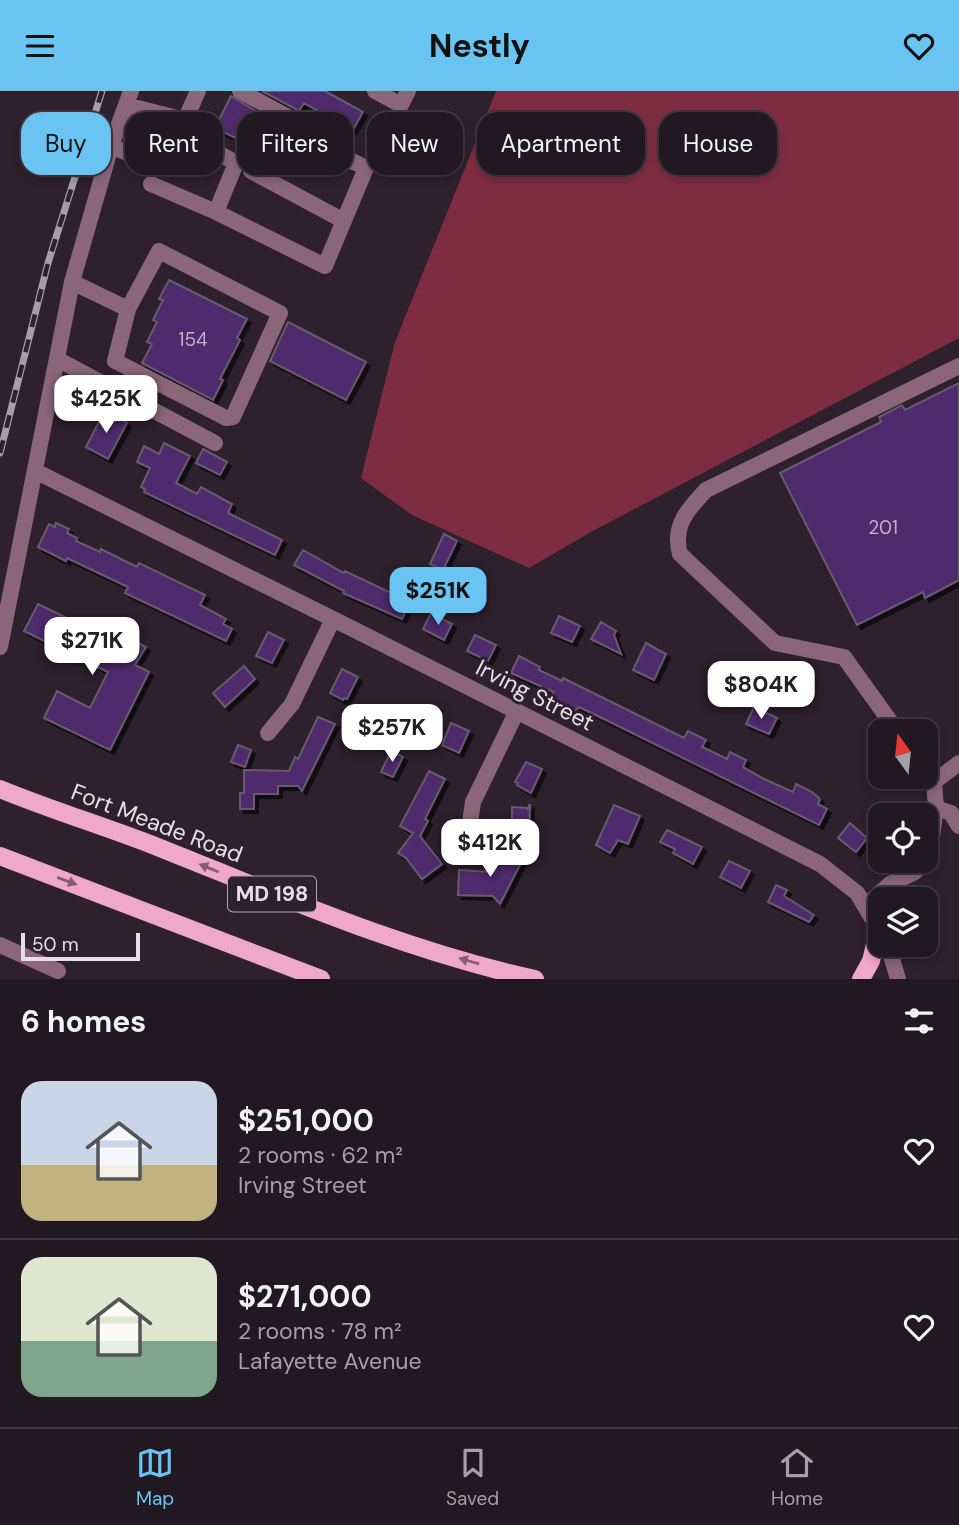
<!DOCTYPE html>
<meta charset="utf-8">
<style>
:root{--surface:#221822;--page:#2a212a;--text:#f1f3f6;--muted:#a2a0a5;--line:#3f3740;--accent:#69c4f1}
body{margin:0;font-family:"DM Sans",sans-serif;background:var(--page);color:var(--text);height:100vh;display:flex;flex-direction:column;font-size:26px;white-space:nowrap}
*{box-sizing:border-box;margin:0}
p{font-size:23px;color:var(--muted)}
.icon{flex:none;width:38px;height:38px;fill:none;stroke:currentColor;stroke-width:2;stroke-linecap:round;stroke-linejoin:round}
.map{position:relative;height:888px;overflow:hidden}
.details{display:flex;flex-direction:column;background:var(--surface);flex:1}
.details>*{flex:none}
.guide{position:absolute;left:21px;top:21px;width:917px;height:63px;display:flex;gap:14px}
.needle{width:46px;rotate:345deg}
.tools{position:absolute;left:868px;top:628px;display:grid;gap:14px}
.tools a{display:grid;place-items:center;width:70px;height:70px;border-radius:14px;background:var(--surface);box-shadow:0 4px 10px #0003,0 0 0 2px var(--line);font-size:35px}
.scale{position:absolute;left:21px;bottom:18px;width:119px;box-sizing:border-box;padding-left:7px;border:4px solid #e7dee7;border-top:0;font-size:19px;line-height:24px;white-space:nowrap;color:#e7dee7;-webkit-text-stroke:5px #2e202d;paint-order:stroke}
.price{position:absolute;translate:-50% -60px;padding:0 16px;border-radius:14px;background:#fff;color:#222;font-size:23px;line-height:46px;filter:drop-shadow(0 2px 4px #0008)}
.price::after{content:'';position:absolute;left:50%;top:42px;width:21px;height:16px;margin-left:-10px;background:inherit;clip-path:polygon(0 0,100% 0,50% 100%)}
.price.active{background:var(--accent);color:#111}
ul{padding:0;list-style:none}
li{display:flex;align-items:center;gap:21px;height:175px;padding:0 21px}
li+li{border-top:2px solid var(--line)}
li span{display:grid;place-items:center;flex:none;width:196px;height:140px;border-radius:21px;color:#555}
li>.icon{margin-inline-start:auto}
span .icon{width:84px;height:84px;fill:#fffc;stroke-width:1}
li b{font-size:30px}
h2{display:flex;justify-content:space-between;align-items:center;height:84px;padding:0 21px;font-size:30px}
.tag{padding:0 24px;border-radius:21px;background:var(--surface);box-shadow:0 4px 10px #0003,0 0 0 2px var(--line);font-size:24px;line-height:63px}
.tag.active{background:var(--accent);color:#111}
header{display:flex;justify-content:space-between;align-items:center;height:91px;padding:0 21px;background:var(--accent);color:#111;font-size:32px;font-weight:700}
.dock{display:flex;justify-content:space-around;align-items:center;height:98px;border-top:2px solid var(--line);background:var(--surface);font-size:19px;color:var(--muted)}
.dock a{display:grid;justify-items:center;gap:4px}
.dock .active{color:var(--accent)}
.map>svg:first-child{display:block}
.forest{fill:#7d2c42}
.building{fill:#50296c;stroke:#655b6e;stroke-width:2;filter:url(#shadow)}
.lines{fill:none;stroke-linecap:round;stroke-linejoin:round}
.minor{stroke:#8a6678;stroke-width:16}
.major{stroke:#f0a7cc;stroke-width:18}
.rail-casing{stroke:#a89da7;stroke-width:7}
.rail{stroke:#2e202d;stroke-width:4.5;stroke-dasharray:13;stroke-linecap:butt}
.oneway{fill:#855d75}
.labels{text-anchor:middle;stroke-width:6;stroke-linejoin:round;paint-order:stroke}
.number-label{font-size:19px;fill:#c1b1c8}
.shield{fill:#2e202d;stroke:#b0a5af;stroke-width:2}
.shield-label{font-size:21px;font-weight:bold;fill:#e7dee7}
.street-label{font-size:23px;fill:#e7dee7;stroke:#2e202d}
</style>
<header><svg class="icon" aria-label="menu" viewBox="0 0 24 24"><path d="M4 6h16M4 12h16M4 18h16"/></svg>Nestly<svg class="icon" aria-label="heart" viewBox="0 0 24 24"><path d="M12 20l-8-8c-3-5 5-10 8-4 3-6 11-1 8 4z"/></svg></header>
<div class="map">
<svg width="959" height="888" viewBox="0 0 959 888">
<defs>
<filter id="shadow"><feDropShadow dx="4" dy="4" stdDeviation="0" flood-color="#0009"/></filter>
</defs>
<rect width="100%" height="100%" fill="#2e202d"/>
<!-- forest -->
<path class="forest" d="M496 0H959V247L591 441 529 477 412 424 361 387 395 251Z"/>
<!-- building -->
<path class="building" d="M262 0H325L363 21 353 39 304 12 299 20Z
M231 5 264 25 250 54 215 37Z
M169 189 247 228 237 247 240 249 220 288 223 289 213 309 142 272 152 253 147 251 157 231 153 229 163 209 159 208Z
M288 231 366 271 346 309 270 270Z
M959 292V489L925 507 923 501 857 534 780 382 881 331 879 326 902 314 905 319Z
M105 319 127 332 108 368 86 356Z
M164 352 190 365 176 392 197 403 201 396 232 413 228 422 282 449 275 464 144 401 145 398 141 396 150 377 137 371 144 355 159 363Z
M203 358 227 371 220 384 196 372Z
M56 432 69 438 67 442 77 447 76 450 100 461 101 458 137 476 139 472 205 504 200 514 226 528 223 533 232 538 226 550 125 502 128 496 67 467 66 470 38 456 49 433 55 436Z
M444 443 457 450 443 479 430 473Z
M303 459 344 482 345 480 391 502 400 482 419 491 402 528 343 502 344 500 294 474Z
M38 513 130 558 135 550 146 556 135 574 149 581 110 659 44 627 57 600 90 617 108 581 24 540Z
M431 522 452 533 444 549 423 538Z
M559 525 580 535 572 551 551 542Z
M601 531 616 540 614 544 621 563 591 548Z
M268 541 284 549 272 572 256 565Z
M475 544 496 554 488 570 467 560Z
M646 552 666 563 654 589 633 579Z
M519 565 540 576 539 579 562 590 563 587 684 647 688 640 706 649 702 656 727 668 730 661 746 669 743 676 764 688 793 701 796 693 812 701 820 708 818 713 827 718 819 734 604 628 579 616 573 622 553 611 551 607 554 601 511 582Z
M244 575 255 588 225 616 213 602Z
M342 578 358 586 347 608 344 607 343 609 330 602Z
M754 616 777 627 769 643 746 633Z
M318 626 335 633 302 700 298 695H278V703H254V718H240V702H244V679L289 680 295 666 298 668Z
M451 632 469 640 459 662 442 654Z
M238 654 251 659 245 676 231 671Z
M391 660 403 666 393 686 381 681Z
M526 671 542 678 531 702 517 694 518 692 515 691Z
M429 680 445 688 425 728 428 730 420 745 442 773 422 788 406 767 398 762 413 742 400 735Z
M530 713 529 749 512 748 517 739H512V716L527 717V719Z
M614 714 640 725 628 753 618 749 610 762 596 754Z
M850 732 867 747 856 761 838 747Z
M667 739 702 756 693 773 673 762 675 758 660 751Z
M506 761 522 770 500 813 493 805 458 804 459 779 493 781 500 767 502 768Z
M729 770 750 780 741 797 720 786Z
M776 794 787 799 784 805 814 824 809 831 768 811Z"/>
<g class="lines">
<!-- minor -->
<path class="minor" d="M240 0 292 28 258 84
M375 0 401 14 408 0
M126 14 185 29 198 0
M111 55 142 68
M251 80 344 130
M151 93 216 121 236 72 181 41 185 29
M216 121 325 175 366 77 346 67
M72 191 128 218 159 160 280 222 233 326 226 327 115 270 128 218
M57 268 215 352
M35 380 333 528 820 773 857 802 880 840
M0 556 72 191 111 55 131 0
M897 640 844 566 775 552 680 463C672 435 688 418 706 399L959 275
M268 642 292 613 333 528
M934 691 959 672
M936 717 951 722 959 735
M469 738 473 711 517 620
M866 814 890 793 915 781 929 768 936 717 934 691 926 680
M0 854 58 880
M888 854 898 888"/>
<!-- major -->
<path class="major" d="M0 698C49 718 100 734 150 753 276 803 402 859 535 888
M0 765 321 888
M861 888 871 870 879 837"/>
<defs>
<path id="rail" d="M0 362 48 172 102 0"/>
</defs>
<!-- rail casing -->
<use href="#rail" class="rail-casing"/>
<!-- rail -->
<use href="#rail" class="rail"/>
</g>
<!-- one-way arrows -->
<defs><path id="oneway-solid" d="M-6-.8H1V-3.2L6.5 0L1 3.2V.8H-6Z" transform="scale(1.75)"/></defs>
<g class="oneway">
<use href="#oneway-solid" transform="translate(209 777) rotate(-158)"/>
<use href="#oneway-solid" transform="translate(67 790) rotate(20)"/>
<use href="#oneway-solid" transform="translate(469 870) rotate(-164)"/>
</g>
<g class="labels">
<!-- number labels -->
<g class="number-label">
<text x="193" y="255">154</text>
<text x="883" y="443">201</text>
</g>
<!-- shield labels -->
<rect class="shield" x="228" y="785.5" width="88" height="35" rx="5"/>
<g class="shield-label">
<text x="272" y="810">MD 198</text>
</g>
<!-- street labels -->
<g class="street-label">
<text transform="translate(535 604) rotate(27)" y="8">Irving Street</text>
<text transform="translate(157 732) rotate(21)" y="8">Fort Meade Road</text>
</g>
</g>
</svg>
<div class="tools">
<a><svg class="needle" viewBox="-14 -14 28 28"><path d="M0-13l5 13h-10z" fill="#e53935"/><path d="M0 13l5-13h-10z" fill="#a2a0a5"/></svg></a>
<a><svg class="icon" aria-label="locate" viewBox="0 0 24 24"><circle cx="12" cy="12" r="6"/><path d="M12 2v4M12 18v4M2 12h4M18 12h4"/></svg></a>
<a><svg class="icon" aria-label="layers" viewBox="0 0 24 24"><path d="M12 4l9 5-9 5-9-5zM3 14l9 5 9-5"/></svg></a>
</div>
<div class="scale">50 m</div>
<b class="price" style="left:106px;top:344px">$425K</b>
<b class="price active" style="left:438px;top:536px">$251K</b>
<b class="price" style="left:92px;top:586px">$271K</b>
<b class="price" style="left:761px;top:630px">$804K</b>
<b class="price" style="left:392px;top:673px">$257K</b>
<b class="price" style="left:490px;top:788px">$412K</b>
<div class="guide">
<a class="tag active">Buy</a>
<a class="tag">Rent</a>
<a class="tag">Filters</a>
<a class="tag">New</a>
<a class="tag">Apartment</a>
<a class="tag">House</a>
</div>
</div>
<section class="details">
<h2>6 homes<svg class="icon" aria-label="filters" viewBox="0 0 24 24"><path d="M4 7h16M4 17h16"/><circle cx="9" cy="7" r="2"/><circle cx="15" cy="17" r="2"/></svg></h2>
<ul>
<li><span style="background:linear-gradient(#c9d6e8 60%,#c2b280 0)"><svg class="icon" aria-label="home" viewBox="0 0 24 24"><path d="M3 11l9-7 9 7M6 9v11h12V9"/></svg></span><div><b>$251,000</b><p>2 rooms · 62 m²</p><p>Irving Street</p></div><svg class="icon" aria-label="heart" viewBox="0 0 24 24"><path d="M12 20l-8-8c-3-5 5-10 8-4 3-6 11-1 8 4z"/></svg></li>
<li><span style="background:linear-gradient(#dfe7d0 60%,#7fa58c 0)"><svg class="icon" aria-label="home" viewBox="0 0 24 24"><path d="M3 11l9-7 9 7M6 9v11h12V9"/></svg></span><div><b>$271,000</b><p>2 rooms · 78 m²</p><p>Lafayette Avenue</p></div><svg class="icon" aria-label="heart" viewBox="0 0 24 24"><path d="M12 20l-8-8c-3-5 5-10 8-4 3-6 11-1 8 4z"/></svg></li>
</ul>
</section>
<nav class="dock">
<a class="active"><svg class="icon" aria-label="map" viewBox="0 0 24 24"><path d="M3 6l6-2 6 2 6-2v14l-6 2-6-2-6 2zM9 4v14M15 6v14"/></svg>Map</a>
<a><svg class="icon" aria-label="saved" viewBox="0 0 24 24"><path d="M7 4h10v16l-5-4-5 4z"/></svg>Saved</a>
<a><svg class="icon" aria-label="home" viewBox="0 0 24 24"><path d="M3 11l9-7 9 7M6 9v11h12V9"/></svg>Home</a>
</nav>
